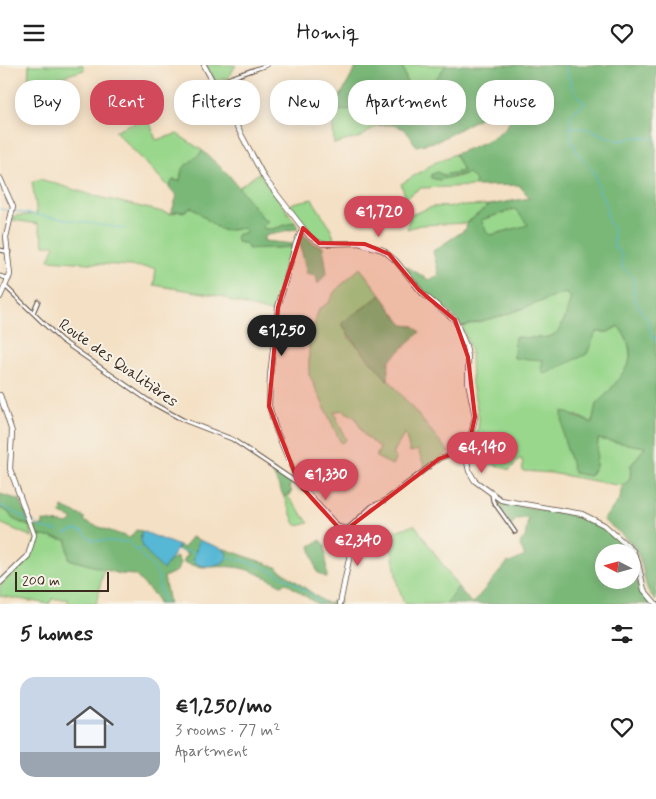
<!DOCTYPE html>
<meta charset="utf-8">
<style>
:root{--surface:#fff;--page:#f6f6f6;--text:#222;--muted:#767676;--accent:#d1495b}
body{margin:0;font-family:Mynerve,sans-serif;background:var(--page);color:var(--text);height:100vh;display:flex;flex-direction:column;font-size:19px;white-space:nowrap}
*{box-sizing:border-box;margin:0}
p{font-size:16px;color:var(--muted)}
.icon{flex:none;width:28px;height:28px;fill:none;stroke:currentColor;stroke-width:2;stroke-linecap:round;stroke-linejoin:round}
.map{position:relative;height:539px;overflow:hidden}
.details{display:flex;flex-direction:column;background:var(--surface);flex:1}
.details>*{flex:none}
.banner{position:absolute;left:15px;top:15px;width:626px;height:45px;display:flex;gap:10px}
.needle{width:32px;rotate:276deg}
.fabs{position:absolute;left:595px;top:479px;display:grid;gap:10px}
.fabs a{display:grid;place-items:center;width:45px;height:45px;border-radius:50%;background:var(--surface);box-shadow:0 2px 12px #0003;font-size:25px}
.scale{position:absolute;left:15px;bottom:12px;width:94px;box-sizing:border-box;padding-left:5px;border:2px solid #3b2a1e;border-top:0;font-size:14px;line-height:18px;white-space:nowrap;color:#3b2a1e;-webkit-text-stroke:4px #f7f3e8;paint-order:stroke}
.price{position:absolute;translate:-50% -42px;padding:0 11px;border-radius:18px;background:var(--accent);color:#fff;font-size:16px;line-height:32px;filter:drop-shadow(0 1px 2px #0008)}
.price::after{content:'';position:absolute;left:50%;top:30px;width:15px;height:11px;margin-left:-8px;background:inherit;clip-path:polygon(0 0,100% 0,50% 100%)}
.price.on{background:#222;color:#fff}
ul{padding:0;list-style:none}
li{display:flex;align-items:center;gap:15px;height:125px;padding:0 20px}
li span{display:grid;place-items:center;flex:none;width:140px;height:100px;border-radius:15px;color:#555}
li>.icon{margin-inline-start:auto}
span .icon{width:60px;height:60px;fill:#fffc;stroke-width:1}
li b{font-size:21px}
h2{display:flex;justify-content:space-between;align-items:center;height:60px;padding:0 20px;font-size:21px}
.chip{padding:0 18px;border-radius:20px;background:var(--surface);box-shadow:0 2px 12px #0003;font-size:18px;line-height:45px}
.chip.on{background:var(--accent);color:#fff}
header{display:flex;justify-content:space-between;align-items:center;height:65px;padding:0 20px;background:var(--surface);font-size:22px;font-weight:600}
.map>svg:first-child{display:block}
.green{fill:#99d78c;stroke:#6a8055}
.forest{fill:#7ab878;stroke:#5a714b;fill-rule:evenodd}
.water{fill:#57b8d5;stroke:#49717a}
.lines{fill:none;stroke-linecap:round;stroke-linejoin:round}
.stream{stroke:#57b8d5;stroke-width:1}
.minor-casing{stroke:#574537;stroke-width:5}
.tertiary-casing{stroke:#574537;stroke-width:6}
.minor{stroke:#fff;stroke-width:3}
.tertiary{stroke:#fff;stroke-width:4.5}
.marked{fill:#d62828;fill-opacity:0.2;stroke:#d62828;stroke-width:4;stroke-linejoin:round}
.labels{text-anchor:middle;stroke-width:4;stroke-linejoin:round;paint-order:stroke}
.street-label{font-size:16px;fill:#3b2a1e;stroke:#f7f3e8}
</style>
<header><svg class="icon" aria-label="menu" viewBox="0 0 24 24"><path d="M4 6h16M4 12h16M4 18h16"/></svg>Homiq<svg class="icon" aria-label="heart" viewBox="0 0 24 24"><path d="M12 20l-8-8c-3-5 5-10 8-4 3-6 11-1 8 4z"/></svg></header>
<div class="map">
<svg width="656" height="539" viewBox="0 0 656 539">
<rect width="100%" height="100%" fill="#f7f3e8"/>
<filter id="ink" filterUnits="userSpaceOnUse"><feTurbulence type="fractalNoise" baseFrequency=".02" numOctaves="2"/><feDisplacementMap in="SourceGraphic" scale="10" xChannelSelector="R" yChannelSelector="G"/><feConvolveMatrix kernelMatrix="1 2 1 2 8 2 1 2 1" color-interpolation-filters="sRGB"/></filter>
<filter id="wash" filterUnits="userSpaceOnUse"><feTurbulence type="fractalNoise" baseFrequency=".0096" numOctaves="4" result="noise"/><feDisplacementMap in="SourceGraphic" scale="20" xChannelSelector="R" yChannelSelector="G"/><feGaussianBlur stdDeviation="1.12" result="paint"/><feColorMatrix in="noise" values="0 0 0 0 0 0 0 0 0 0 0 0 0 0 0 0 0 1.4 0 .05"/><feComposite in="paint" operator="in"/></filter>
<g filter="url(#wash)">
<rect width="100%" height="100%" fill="#f4e0c4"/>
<!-- green -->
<path class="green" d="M29 0H83L84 5 28 22Z
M206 0H236L228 13 215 16Z
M407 0H446L438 11 428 21 427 26 410 29 403 2Z
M365 41 374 45 397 46 361 72 334 79 332 47Z
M149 55 156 75 177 69 203 86 182 104 180 116 173 115 169 122 115 66 130 59Z
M455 89 463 106 443 110 432 109 453 113 468 108 476 116 475 121 420 123 406 133 401 119 436 97Z
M259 108 295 157 273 164H264L263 161 268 156 263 153 238 123Z
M40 114 95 131 171 149 191 142C219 157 207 167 244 163L247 179C262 185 276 183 292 182L274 248 231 236 222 231 154 220 156 203 49 195 55 180H44L38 159 13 155 14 151 37 149 32 117Z
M312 134 331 164 335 177C310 178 303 160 290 142L293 138Z
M489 140 467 158 420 160 407 164 410 150 432 142Z
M515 144 529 160 491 170 487 169 481 155Z
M360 203 381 230 342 258 350 274 368 290 448 386 449 387 425 403 418 385 410 387 405 368 392 390 396 393 392 400 376 392 380 383 364 370 355 352 342 345 334 347 346 375 341 378 309 309V277L319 244 329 237 335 226Z
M565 228 571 233C558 276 558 274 515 272L514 293 596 267H608L619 261C626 270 630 280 630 293 629 305 605 333 596 339L592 358 576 350 574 408 589 411 596 401 598 374 646 382 631 400 630 414 622 421 551 408 523 406 522 394H519L510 405 468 391 478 364 479 353 472 319 471 287 462 261 504 250Z
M292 426 288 432 309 458 297 461 295 459 284 432Z
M0 443 8 447 13 454 31 462 32 472 0 458Z
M415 460 458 522 446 539H404L398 521 389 469 369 479V473Z
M36 470 67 475 69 494 104 504 96 539H68V534H52L49 539 0 531V521L30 492Z"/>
<!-- forest -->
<path class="forest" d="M369 0H402L410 29 427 26 428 21 438 11 446 0H656V536C642 523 646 507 639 492 632 475 616 465 603 455L620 434 621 424 630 414 631 400 645 382 598 374 596 401 590 411 574 408 563 371 562 346 592 358 596 339C605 333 627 305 630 294 632 283 625 269 618 261L608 267H596L587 289 545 309 541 304 543 295 514 293 515 272C557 274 559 276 571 233L565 228 504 250 462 261 452 249 423 227 405 203 406 201 429 215 439 210 433 186 466 164 467 158 489 140 530 133 519 120 475 121 476 116 468 108 439 115 431 113 432 109 437 107 443 110 463 106 455 89C470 83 505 71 510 55L506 38 438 76 416 81C406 63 399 57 378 61L396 46 374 45 365 42 332 47 330 39 338 35 356 3ZM515 144 528 160 491 170 487 168 481 155Z
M203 86 229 110 263 153 268 156 263 161 264 164H273L295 157 298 163 264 171V176L293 179 292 182 248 184 247 179 237 177 236 170 246 167 244 163C238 163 230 166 224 165 214 164 202 148 191 142L184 147 177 146 171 149 177 131 169 122 173 115 180 116 182 104Z
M302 168 313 178 323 182 327 208 318 219 316 211 307 209 299 175Z
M381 230 403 260 414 261 420 267 389 296 388 316C373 297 353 280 342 258Z
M270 403 292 418 289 422 292 426 284 432Z
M0 429 20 435 31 462 13 454 8 447 0 443Z
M496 437C545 448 596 441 629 487L604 488V515H631V491L640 526 651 539H446L458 522 472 539 508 497 510 498 525 491 520 481 521 476 525 473 528 453 517 454 511 460Z
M62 442 84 452 85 457 130 473 136 465 142 466 140 472 163 504 169 496 177 492 180 498 177 506 164 512 169 539H158L156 532 135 510 120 509 69 494 67 475 36 470 34 461H43V456L69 459 73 454 61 449Z
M191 472 199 475 193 495 227 489 223 484H225L276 502 323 536 329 539 334 535H340L339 539H317L286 518 281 520C265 512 252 504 234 502 213 500 205 506 183 497L187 489 177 484 179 481 184 483Z
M321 475 325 480 327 513 317 507 310 481Z"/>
<!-- water -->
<path class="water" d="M142 466 179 481 163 505C154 494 136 482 142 466Z
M199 475 223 484 227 489 225 496C216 501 200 505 193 495Z"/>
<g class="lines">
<!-- stream -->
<path class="stream" d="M565 0 572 23 580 34 586 38 572 48 570 55 571 75 577 87 595 108 600 128 605 135 608 157 613 162 614 182 622 190V202L633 212 634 231 640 245 648 255 649 264 656 277
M571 62 590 64 605 71 621 76 636 72 656 74
M0 144 125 164
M0 440 25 453 27 457 33 456 41 463 58 466
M64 469 76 465 83 467 92 475 128 477 154 503 159 512 158 519 164 539
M135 484H144
M175 485 196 488
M225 492C260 497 296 515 322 539"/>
</g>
</g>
<g filter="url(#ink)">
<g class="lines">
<defs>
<path id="minor" d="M213 19 267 0
M0 185 9 187
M0 211 9 214
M6 222 61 275 152 338 183 355 232 374 299 419
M33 248 38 236
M492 430 493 436 515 467
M347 464 372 441 384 436 439 394 452 389 466 391"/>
<path id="tertiary" d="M204 0 265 114 310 172 322 179 359 178 383 185 395 195 423 229 455 255 466 281 468 292V317L475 352 466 392 469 406 475 416 501 435 582 449 604 460 633 486 638 498 644 525 656 539
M0 113 13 142 6 172 10 210 0 232
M303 163 296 178 278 242 270 311 269 341 276 365 299 419 338 462 347 464 351 484 340 539
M0 330 12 367 10 404 34 470 28 491 0 518"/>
</defs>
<!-- minor casing -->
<use href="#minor" class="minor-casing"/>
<!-- tertiary casing -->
<use href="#tertiary" class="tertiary-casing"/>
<!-- minor -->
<use href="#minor" class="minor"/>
<!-- tertiary -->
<use href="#tertiary" class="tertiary"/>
</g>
</g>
<!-- marked area -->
<path class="marked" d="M303 163 319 178 365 179 389 189 419 225 455 255 468 292 475 352 466 392 452 389 439 394 347 464 338 462 299 419 269 341 278 242Z"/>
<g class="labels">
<!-- street labels -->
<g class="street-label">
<text transform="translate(119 297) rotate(35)" y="6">Route des Qualitières</text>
</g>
</g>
</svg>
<div class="fabs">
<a><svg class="needle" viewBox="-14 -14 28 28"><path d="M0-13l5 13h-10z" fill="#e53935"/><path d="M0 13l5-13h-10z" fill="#767676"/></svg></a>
</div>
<div class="scale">200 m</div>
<b class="price" style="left:379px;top:173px">€1,720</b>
<b class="price on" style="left:282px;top:292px">€1,250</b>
<b class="price" style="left:482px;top:409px">€4,140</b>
<b class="price" style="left:326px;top:436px">€1,330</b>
<b class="price" style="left:358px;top:502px">€2,340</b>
<div class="banner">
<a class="chip">Buy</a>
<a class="chip on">Rent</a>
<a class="chip">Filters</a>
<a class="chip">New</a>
<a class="chip">Apartment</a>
<a class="chip">House</a>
</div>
</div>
<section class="details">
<h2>5 homes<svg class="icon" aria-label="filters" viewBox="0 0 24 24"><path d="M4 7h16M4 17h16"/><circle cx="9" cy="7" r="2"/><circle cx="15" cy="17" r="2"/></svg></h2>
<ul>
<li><span style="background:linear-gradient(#c9d6e8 75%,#9aa5b1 0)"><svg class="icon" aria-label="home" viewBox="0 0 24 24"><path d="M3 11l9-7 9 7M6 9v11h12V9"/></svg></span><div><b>€1,250/mo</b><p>3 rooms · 77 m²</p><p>Apartment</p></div><svg class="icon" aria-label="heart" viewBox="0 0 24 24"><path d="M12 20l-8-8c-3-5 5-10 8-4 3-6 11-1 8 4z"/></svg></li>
</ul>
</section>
